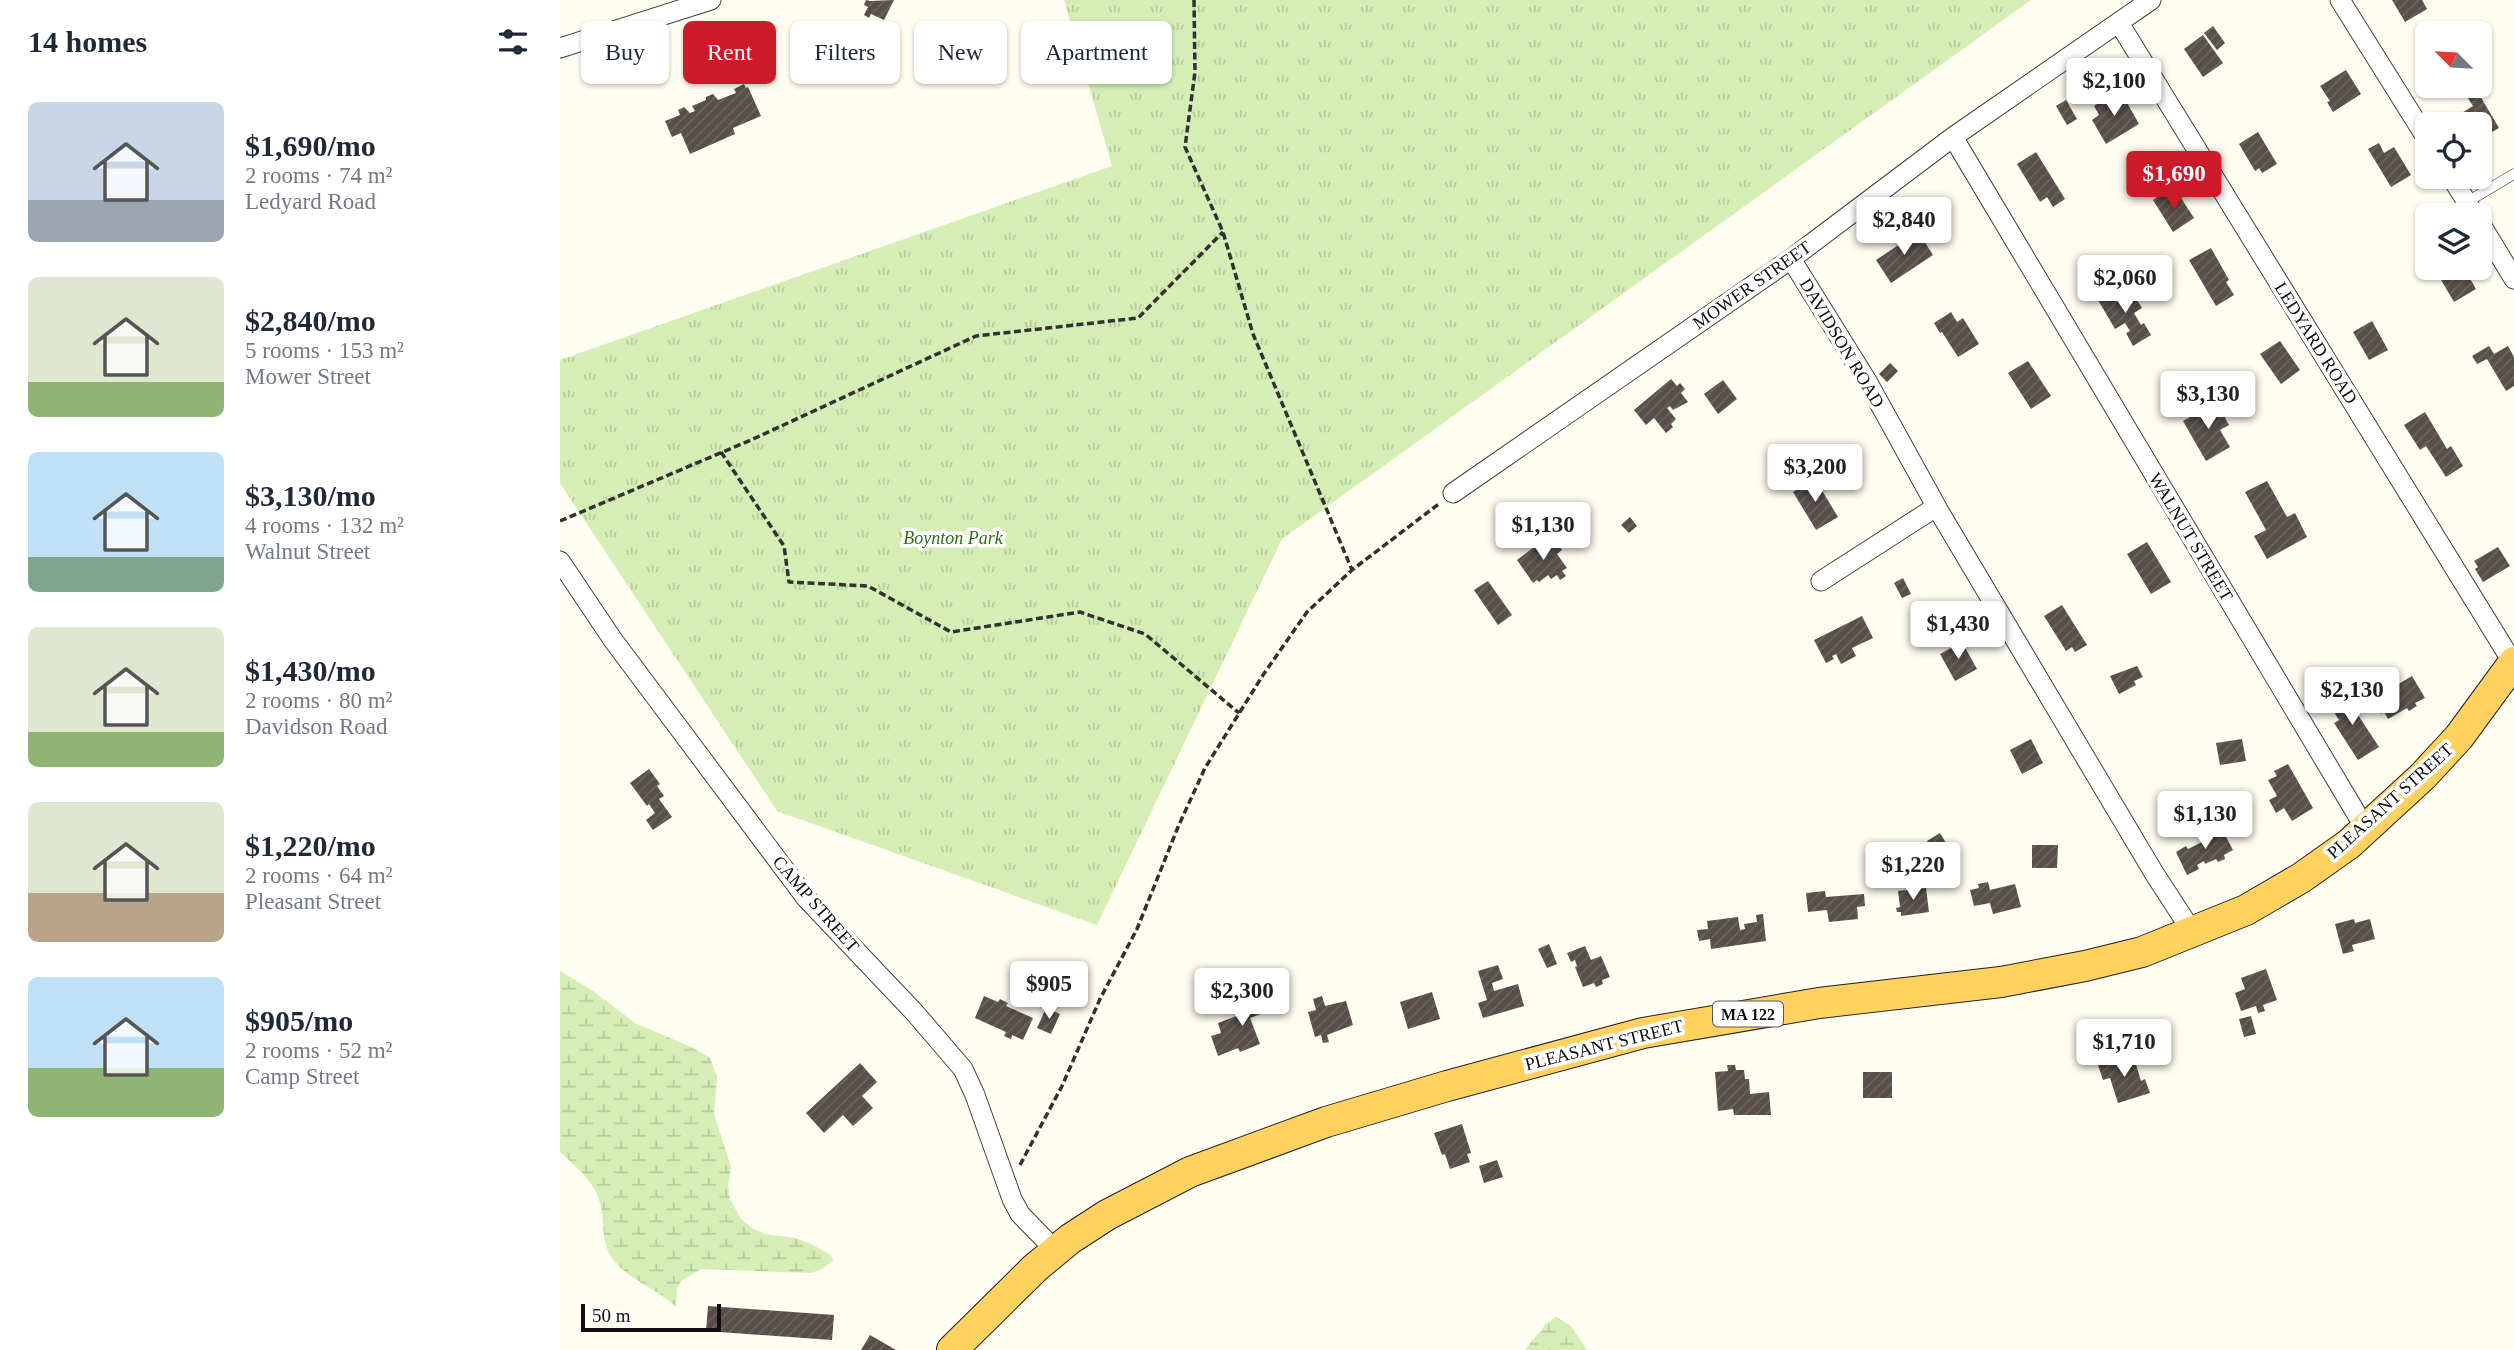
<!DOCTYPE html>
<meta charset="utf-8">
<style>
:root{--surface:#fff;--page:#f6f6f7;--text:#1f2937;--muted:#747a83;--accent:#cc1a29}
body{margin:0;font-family:Georgia,serif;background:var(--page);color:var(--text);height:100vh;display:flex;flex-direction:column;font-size:26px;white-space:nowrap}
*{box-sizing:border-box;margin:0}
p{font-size:23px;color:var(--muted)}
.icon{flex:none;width:38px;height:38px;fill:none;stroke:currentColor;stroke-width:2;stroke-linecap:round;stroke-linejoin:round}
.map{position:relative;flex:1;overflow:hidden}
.details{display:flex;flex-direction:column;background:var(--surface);width:560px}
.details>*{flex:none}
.hud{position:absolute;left:21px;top:21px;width:665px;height:63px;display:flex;gap:14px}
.needle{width:46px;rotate:294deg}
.buttons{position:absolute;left:1855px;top:21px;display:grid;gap:14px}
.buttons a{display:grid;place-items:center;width:77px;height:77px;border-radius:10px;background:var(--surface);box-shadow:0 2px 5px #0004;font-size:35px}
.scale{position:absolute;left:21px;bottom:18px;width:140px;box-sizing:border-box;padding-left:7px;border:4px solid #0f0f0f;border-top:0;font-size:19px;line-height:24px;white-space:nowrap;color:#0f0f0f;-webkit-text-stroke:5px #fff;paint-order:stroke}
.price{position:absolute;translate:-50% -60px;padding:0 16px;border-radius:7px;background:#fff;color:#222;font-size:23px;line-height:46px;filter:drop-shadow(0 2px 4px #0008)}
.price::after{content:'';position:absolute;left:50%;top:42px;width:21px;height:16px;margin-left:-10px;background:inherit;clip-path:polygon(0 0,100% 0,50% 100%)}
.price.current{background:var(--accent);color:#fff}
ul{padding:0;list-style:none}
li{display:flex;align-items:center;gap:21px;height:175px;padding:0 28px}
li span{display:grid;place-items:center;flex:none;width:196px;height:140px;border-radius:10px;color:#555}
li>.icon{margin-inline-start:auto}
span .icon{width:84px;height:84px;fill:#fffc;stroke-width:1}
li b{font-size:30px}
h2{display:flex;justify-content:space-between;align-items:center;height:84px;padding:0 28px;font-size:30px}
.tag{padding:0 24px;border-radius:10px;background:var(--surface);box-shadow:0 2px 5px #0004;font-size:24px;line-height:63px}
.tag.current{background:var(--accent);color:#fff}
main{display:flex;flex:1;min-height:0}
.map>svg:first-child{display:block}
.wetland{fill:url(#wetland-marsh)}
.park{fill:url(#park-tufts)}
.building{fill:url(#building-hatch)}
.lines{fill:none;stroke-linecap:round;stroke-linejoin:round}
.lane-casing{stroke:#424242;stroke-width:11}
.street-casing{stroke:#424242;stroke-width:21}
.primary-casing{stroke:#202020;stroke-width:32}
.path{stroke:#313131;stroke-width:3.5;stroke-dasharray:7 3.5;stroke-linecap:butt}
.lane{stroke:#fff;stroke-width:10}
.street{stroke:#fff;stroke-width:19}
.primary{stroke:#ffd260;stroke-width:30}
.labels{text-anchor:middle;stroke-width:7;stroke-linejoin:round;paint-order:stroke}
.shield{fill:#fff;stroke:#575757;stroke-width:2}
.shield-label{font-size:16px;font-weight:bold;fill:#0f0f0f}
.street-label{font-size:18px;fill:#0f0f0f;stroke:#fff}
.park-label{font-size:18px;font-style:italic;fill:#2d6d18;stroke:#fff}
</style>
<main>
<section class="details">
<h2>14 homes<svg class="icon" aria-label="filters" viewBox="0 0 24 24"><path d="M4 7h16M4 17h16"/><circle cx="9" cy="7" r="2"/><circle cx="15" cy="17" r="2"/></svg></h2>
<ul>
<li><span style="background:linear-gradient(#c9d6e8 70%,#9aa5b1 0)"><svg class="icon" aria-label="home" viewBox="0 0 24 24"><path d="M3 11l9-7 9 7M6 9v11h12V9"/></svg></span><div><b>$1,690/mo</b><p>2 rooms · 74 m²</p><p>Ledyard Road</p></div></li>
<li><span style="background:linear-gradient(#dfe7d0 75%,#8fb573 0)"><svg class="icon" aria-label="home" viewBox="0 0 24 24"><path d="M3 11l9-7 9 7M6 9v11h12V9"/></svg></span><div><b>$2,840/mo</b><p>5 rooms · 153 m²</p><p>Mower Street</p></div></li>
<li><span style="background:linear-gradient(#bfe0f5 75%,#7fa58c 0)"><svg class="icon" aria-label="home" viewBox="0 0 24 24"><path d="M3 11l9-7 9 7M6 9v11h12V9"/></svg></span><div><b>$3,130/mo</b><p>4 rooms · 132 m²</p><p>Walnut Street</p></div></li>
<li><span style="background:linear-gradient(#dfe7d0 75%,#8fb573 0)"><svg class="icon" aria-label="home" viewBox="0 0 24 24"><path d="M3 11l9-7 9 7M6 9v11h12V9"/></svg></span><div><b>$1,430/mo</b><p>2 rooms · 80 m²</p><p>Davidson Road</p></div></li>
<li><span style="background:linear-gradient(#dfe7d0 65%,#b9a48a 0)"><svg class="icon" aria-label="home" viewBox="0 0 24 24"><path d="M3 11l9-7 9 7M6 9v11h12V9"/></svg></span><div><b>$1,220/mo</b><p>2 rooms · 64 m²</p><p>Pleasant Street</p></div></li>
<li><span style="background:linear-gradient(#bfe0f5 65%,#8fb573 0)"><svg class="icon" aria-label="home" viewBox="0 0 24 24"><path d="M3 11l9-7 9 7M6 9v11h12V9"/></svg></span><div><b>$905/mo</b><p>2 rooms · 52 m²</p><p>Camp Street</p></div></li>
</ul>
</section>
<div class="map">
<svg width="1954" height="1350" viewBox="0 0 1954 1350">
<defs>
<pattern id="wetland-marsh" width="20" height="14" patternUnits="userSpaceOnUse" patternTransform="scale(1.75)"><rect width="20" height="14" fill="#d5eeb6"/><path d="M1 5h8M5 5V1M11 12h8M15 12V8" fill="none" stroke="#b6cb9b"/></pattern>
<pattern id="park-tufts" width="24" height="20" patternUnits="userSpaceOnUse" patternTransform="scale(1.75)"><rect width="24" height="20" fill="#d5eeb6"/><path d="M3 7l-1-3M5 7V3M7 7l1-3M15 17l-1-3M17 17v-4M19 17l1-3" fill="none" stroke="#b6cb9b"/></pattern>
<pattern id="building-hatch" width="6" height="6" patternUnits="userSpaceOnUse" patternTransform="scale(1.75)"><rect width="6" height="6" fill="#584f4a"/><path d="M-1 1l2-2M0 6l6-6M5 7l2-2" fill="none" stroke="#6b6460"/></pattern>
</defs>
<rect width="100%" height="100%" fill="#fffcf0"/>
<!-- wetland -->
<path class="wetland" d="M0 971 33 991 75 1023 133 1048 150 1058 157 1077 154 1114 171 1167 168 1186 170 1199 181 1219 192 1228 205 1234 235 1238 249 1243 271 1255 273 1260 262 1269 251 1273 141 1269 121 1281 117 1289 116 1307C97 1288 66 1280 51 1256 41 1241 45 1220 40 1203 35 1181 16 1167 0 1152Z
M996 1317 1011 1326 1027 1350H965L986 1324Z"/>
<!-- park -->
<path class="park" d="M504 0H1471L722 539 537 925 217 811 0 483V360L552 166Z"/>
<!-- building -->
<path class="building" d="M306 0 310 1 334 0 324 20 311 14 309 18 304 15 308 7 304 5Z
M1832 0H1862L1867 9 1845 22Z
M1653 26 1665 43 1657 50 1644 33Z
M1643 35 1663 63 1643 77 1624 49Z
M1786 70 1801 94 1773 112 1767 102 1770 101 1760 86Z
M184 84 186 88 188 87 201 116 173 128 175 134 130 154 121 133 112 137 105 121 120 115 118 110 124 107 130 113 135 111 132 106 146 100V97L153 94 158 100 176 93 174 89Z
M1916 89 1939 128 1920 139V124H1906L1900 114 1913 106 1906 95Z
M1556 92 1562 103 1566 101 1579 124 1546 144 1532 120 1539 115 1534 106Z
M1506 100 1517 119 1507 125 1496 106Z
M1698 132 1717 164 1702 173 1699 168 1695 171 1679 144Z
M1819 143 1824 153 1834 147 1851 175 1831 187 1808 149Z
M1476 152 1505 199 1493 207 1487 197 1480 202 1457 164Z
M1604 192 1608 198 1617 192 1634 218 1613 232 1593 200Z
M1359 233 1373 255 1331 283 1316 260 1340 244 1338 241 1348 234 1351 238Z
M1651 248 1669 280 1666 282 1674 295 1656 306 1629 260Z
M1874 268H1904L1916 289 1894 302Z
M1558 288 1567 302 1575 297 1582 308 1574 313 1581 325 1584 323 1591 335 1573 346 1566 333 1570 331 1565 323 1555 329 1538 300Z
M1391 312 1397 322 1403 318 1419 344 1398 357 1382 332 1380 333 1374 323Z
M1812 321 1828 350 1809 360 1793 332Z
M1720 341 1740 370 1721 384 1700 354Z
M1929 346 1934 354 1948 346 1954 357V386L1946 391 1927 359 1917 364 1912 356Z
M1468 361 1491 396 1471 409 1448 373Z
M1330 363 1338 371 1327 382 1319 374Z
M1111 379 1117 386 1120 383 1125 389 1121 393 1128 402 1113 410 1110 406 1107 408 1116 419 1111 424 1113 427 1106 433 1094 418 1086 425 1074 410Z
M1163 380 1177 399 1158 414 1144 394Z
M1656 402 1669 425 1660 430 1670 447 1646 461 1623 421Z
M1865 412 1887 449 1891 446 1903 466 1886 477 1866 446 1860 450 1844 425Z
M1250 478 1252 481 1255 479 1278 517 1256 530 1233 492 1245 485 1244 482Z
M1707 481 1727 517 1735 513 1747 537 1707 559 1694 536 1706 530 1685 492Z
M1070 517 1077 526 1069 533 1061 525Z
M982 541 987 547 995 541 1002 550 997 554 1007 568 1002 571 1006 576 1000 580 997 575 991 579 988 575 979 582 977 580 973 583 957 560Z
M1587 542 1611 582 1591 594 1567 554Z
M1938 547 1950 566 1923 582 1915 569 1918 567 1914 561Z
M1343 578 1351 594 1342 598 1334 583Z
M928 581 952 615 938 625 914 590Z
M1502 605 1527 645 1515 652 1512 647 1506 651 1484 616Z
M1302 616 1313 638 1292 648 1296 656 1281 664 1276 654 1272 656 1274 659 1266 663 1254 640Z
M1402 642 1417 669 1395 681 1380 654Z
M1577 666 1583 677 1574 681 1576 685 1559 694 1550 676Z
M1852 676 1865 698 1855 703 1857 706 1849 711 1847 708 1828 719 1824 712 1821 714 1815 698Z
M1783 692 1819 747 1798 760 1774 723 1779 720 1768 703Z
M1471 739 1483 763 1462 774 1450 750Z
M1682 739 1686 761 1660 765 1656 743Z
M1728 764 1753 808 1732 821 1724 808 1716 813 1709 800 1717 796 1708 780 1717 776 1714 771Z
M89 769 100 784 97 786 104 796 99 799 112 817 93 830 86 820 95 813 89 804 87 806 70 783Z
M1662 829 1673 850 1664 855 1665 859 1658 862 1656 859 1645 864 1644 861 1637 865 1639 869 1627 875 1616 852 1626 846 1628 849 1644 841 1640 835 1650 830 1651 834Z
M1380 833 1391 851 1374 862 1366 850 1370 847 1367 841Z
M1472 845H1498L1497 868H1472Z
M1428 882 1430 890 1455 884 1461 907 1433 914 1430 903 1414 906 1410 890 1419 888 1418 884Z
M1366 888 1369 912 1341 916V912H1337L1336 908 1340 907 1338 891Z
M1265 891 1266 897 1304 894 1305 906 1297 907 1298 919 1269 922 1267 910 1248 912 1246 893Z
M1203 914 1206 941 1151 949 1150 939 1139 941 1137 930 1148 929 1147 921 1178 917 1180 930 1185 929 1184 924 1197 922 1196 915Z
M1794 919 1795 923 1810 919 1815 939 1792 945 1794 951 1783 954 1775 924Z
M989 944 997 964 987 968 978 949Z
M1025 946 1031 960 1041 956 1050 977 1042 980 1043 984 1036 987 1034 983 1023 987 1015 967 1017 966 1015 960 1011 962 1007 953Z
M938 965 943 979 932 983 934 991 958 984 964 1006 923 1018 918 1003 927 1000 918 971Z
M1706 969 1717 1000 1703 1005 1705 1011 1698 1013 1696 1006 1681 1011 1675 993 1685 989 1681 978Z
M872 992 880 1019 848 1029 840 1002Z
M709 993 715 1009 690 1018 700 1044 680 1052 678 1048 658 1056 651 1036 661 1033 658 1023 693 1010 689 1000Z
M424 996 438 1002 440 999 448 1003 446 1006 473 1018 463 1040 452 1035 451 1039 444 1036 446 1032 415 1018Z
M762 996 765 1006 786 1001 793 1025 767 1035 769 1042 763 1043 761 1035 755 1037 748 1012 756 1010 753 999Z
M486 1008 500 1014 491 1034 477 1028Z
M1691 1016 1696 1034 1684 1037 1679 1019Z
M1549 1059 1550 1063 1561 1059 1563 1065 1575 1061 1581 1081 1585 1079 1590 1093 1558 1103 1550 1078 1543 1080 1537 1062Z
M300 1063 317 1082 302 1096 313 1108 293 1126 283 1115 264 1133 246 1113Z
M1167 1065H1175L1176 1070H1184L1185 1079H1189L1190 1094 1209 1092 1211 1115H1174L1173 1109 1158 1111 1155 1072 1168 1071Z
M1303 1072H1332V1098H1303Z
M902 1124 911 1153 907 1154 910 1162 890 1169 885 1154 882 1155 874 1133Z
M937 1160 943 1177 924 1183 919 1166Z
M148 1306 274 1315 272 1340 146 1331Z
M310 1335 336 1350H301Z"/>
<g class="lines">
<defs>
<path id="lane" d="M1907 202 1954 174"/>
<path id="street" d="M1780 0 1867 139
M1559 23 1953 663
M0 48 151 0
M1393 137 1805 828
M1891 177 1915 215
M1920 223 1954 279
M1231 259 1307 381 1380 513 1594 873 1633 933
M893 493 1231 259 1393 137 1591 0
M0 561 53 640 246 898 355 1013 403 1069 415 1095 452 1199 460 1214 496 1251
M1261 581 1376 507"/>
<path id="primary" d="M392 1350 475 1268 510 1239 547 1215 630 1172 766 1122 887 1086 1083 1033 1259 1003 1441 982 1525 966 1582 952 1686 910 1741 878 1789 844 1863 776 1899 737 1954 662"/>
</defs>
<!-- lane casing -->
<use href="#lane" class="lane-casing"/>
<!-- street casing -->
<use href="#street" class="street-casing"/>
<!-- primary casing -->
<use href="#primary" class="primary-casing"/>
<!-- path -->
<path class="path" d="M634 0 635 72 625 147 663 232 693 334 792 570
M161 452 224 546 229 582 308 586 391 632 520 612 585 634 679 713
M0 521 191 440 416 336 578 318 663 232
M460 1165 502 1086 540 999 577 929 618 827 645 768 703 675 747 612 792 570 880 503"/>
<!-- lane -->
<use href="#lane" class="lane"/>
<!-- street -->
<use href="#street" class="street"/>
<!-- primary -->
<use href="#primary" class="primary"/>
</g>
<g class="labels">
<!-- shield labels -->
<rect class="shield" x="1153" y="1001.5" width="70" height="25" rx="5"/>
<g class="shield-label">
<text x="1188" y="1020">MA 122</text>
</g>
<!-- street labels -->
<g class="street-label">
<text transform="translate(1192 285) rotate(-35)" y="6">MOWER STREET</text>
<text transform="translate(1282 343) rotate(59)" y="6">DAVIDSON ROAD</text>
<text transform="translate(1756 343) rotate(58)" y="6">LEDYARD ROAD</text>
<text transform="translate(1631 537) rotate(59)" y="6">WALNUT STREET</text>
<text transform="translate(1830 801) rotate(-42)" y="6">PLEASANT STREET</text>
<text transform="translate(256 904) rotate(49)" y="6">CAMP STREET</text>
<text transform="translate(1044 1045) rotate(-14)" y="6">PLEASANT STREET</text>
</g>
<!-- park labels -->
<g class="park-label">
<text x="393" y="544">Boynton Park</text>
</g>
</g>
</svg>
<div class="buttons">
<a><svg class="needle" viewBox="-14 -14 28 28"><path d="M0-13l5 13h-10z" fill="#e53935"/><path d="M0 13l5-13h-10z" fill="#747a83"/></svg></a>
<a><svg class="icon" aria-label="locate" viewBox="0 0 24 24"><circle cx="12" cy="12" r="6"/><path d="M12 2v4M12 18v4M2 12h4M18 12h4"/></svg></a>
<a><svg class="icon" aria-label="layers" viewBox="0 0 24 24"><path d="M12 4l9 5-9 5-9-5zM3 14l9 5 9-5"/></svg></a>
</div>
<div class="scale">50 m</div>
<b class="price" style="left:1554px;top:118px">$2,100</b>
<b class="price current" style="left:1614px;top:211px">$1,690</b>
<b class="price" style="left:1344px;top:257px">$2,840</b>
<b class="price" style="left:1565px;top:315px">$2,060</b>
<b class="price" style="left:1648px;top:431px">$3,130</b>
<b class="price" style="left:1255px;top:504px">$3,200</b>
<b class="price" style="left:983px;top:562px">$1,130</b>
<b class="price" style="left:1398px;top:661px">$1,430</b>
<b class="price" style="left:1792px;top:727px">$2,130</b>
<b class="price" style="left:1645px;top:851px">$1,130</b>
<b class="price" style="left:1353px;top:902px">$1,220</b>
<b class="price" style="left:489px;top:1021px">$905</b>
<b class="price" style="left:682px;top:1028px">$2,300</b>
<b class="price" style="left:1564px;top:1079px">$1,710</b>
<div class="hud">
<a class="tag">Buy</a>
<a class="tag current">Rent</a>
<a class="tag">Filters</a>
<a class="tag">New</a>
<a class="tag">Apartment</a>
</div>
</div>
</main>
